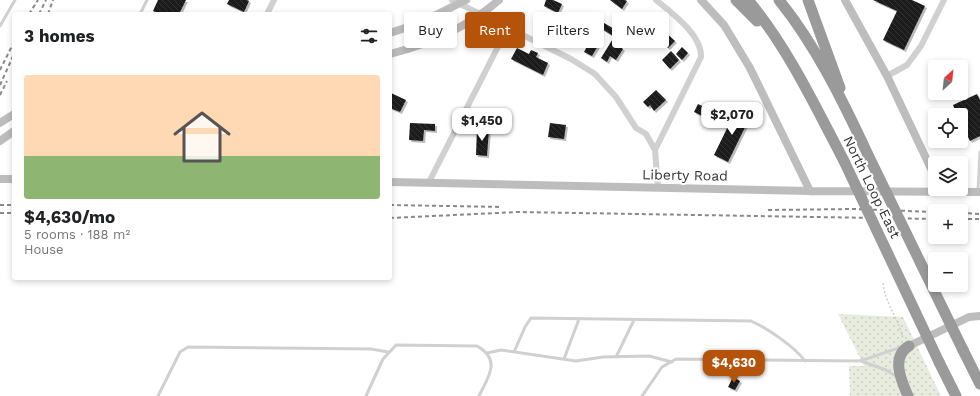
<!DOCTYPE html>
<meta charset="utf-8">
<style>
:root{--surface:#fff;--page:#f2f2f2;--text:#202124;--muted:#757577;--line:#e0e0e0;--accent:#b45309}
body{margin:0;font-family:"Work Sans",sans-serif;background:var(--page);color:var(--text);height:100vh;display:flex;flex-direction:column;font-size:15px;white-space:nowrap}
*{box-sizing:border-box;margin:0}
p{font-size:13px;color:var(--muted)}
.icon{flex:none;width:22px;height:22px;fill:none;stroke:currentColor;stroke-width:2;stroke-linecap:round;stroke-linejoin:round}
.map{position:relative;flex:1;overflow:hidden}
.side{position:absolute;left:12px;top:12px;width:380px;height:268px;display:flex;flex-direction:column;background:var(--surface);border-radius:4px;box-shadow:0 2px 6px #0003}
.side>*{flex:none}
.top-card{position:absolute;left:404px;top:12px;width:380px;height:36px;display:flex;gap:8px}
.needle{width:26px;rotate:27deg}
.buttons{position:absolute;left:928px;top:60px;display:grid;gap:8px}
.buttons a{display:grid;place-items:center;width:40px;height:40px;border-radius:4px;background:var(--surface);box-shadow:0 2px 6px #0003;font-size:20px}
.price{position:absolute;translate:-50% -34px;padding:0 9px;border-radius:8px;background:#fff;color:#222;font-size:13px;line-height:26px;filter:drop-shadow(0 1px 2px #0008)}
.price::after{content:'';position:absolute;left:50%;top:24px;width:12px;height:9px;margin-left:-6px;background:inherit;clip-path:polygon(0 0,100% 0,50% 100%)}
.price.active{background:var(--accent);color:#fff}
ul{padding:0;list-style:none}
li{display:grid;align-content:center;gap:8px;height:212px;padding:0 12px}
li+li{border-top:1px solid var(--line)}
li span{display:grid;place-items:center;height:124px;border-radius:4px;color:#555}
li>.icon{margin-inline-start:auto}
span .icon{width:72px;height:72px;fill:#fffc;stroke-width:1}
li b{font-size:17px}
h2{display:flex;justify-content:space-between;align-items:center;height:48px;padding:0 12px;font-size:17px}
.tag{padding:0 14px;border-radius:4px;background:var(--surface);box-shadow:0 2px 6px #0003;font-size:14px;line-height:36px}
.tag.active{background:var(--accent);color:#fff}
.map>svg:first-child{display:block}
.grass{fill:url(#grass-dots)}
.building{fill:url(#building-back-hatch);filter:url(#shadow)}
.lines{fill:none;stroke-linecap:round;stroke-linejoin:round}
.path{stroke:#cdcdcd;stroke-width:1.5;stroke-dasharray:2 2;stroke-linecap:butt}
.service{stroke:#d0d0d0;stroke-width:3}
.minor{stroke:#d0d0d0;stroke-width:6}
.secondary{stroke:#bdbdbd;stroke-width:8}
.motorway{stroke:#9a9a9a;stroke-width:11}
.rail{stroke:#888;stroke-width:2;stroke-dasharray:4 3;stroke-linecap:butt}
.motorway-bridge{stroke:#9a9a9a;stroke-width:11}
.labels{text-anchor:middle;stroke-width:4;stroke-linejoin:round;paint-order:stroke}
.street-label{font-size:14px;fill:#333;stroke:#fff}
</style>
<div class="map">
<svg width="980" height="396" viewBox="0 0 980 396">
<defs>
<pattern id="grass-dots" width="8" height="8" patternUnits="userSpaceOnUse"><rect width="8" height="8" fill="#e7ecdf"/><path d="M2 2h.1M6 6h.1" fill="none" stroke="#c7cbc0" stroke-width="1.8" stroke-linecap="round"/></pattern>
<pattern id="building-back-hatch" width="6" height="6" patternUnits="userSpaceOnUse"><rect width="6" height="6" fill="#1a1a1a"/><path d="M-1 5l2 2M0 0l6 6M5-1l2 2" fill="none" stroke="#333"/></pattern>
<filter id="shadow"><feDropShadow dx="2" dy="2" stdDeviation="0" flood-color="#0004"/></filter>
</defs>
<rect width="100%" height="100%" fill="#fff"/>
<!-- grass -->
<path class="grass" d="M838 314 903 317 941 396H850L849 366H864Z"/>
<!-- building -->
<path class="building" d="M158 0H186L179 14H159L153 11Z
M229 0H247L249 1 244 12 227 4Z
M546 0H553L562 4 558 13 544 6Z
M610 0H625L627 1 622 9Z
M873 0H912L925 6 904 50 883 40 897 11Z
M599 20 616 30 613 36 596 25Z
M578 21 590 27 582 41 575 36 578 30 574 28Z
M664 31 675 41 668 48 657 38Z
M594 34 602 39 592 56 584 52Z
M614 37 621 42 619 46 623 49 616 60 610 56 607 62 601 58Z
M682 47 688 53 682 60 676 54Z
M517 48 529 54 531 50 538 53 536 57 548 63 543 75 511 59Z
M671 51 679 60 670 69 662 60Z
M656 90 666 100 654 111 650 105 648 107 643 102Z
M391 93 406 100 400 112 390 108Z
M977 94 980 100V136L970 141 961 123V115H957L953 105Z
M698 104 728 118 724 126 694 112Z
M736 110 750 117 728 162 714 155Z
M410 123 435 124V131L424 130 423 141 409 140Z
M550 123 566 125 564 139 548 137Z
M477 129H489L487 156 476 155Z
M733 377 740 381 735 390 728 387Z"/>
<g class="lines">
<!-- path -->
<path class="path" d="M883 283C885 304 899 319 903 339"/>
<!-- service -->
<path class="service" d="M141 12 147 0
M0 26 15 0
M978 190 980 152
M514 352 525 327 531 318 751 321C767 328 795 347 805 361
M487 353 501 350 576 361 603 357 649 356 672 362
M616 357 634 320
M564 359 579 319
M861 361 886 370 897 377
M158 396 180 352 188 347 371 349 388 352
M366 396 383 359 396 345 477 346C502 360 488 377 479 396
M642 396 662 367 676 359 858 361C869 360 895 347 902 348"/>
<!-- minor -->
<path class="minor" d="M452 0 571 59 595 74 616 97 636 128 646 134 655 150
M656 0C672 13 702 35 701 57L655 150 658 187
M267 14 274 0
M887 76 907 65 921 46 944 0
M429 182 508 27"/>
<!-- secondary -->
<path class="secondary" d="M701 0 724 25 750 68 810 191
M845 0 887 76 935 177
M390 33 420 23 466 0
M390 54C429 44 468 27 499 0
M0 123 14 114
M0 141 14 131
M0 179H14
M390 182 810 191 980 192
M909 346 969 317 980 316"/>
<!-- motorway -->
<path class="motorway" d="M736 0 757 21
M748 0C788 48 815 106 844 161
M779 0C816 46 843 101 868 155
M808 0 840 88
M963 350 980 384
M939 362 956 396
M908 396C902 382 890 357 909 346"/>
<!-- rail -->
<path class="rail" d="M29 14 38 0
M39 14 46 0
M48 14 53 0
M0 70 14 42
M0 85 14 54
M0 95 7 81
M0 205H14
M390 205 502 207
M768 210 855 209 935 212
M0 213H14
M961 213 980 214
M390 218 518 212 935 219
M961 219H980"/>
<!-- motorway-bridge -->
<path class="motorway-bridge" d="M868 155 963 350
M844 161 939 362"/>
</g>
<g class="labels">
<!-- street labels -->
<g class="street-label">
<text transform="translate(685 175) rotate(1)" y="5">Liberty Road</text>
<text transform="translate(872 187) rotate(64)" y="5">North Loop East</text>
</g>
</g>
</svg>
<div class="buttons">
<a><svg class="needle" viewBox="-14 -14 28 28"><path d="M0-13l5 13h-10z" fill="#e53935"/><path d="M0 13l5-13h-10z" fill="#757577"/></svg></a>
<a><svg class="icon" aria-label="locate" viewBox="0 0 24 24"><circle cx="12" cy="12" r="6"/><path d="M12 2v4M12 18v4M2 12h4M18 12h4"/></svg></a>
<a><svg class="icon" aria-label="layers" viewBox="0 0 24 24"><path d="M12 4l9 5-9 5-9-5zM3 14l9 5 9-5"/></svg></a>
<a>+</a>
<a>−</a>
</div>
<b class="price" style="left:732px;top:136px">$2,070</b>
<b class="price" style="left:482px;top:142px">$1,450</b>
<b class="price active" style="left:734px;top:384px">$4,630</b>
<div class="top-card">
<a class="tag">Buy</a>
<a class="tag active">Rent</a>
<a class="tag">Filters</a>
<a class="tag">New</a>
</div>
<section class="side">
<h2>3 homes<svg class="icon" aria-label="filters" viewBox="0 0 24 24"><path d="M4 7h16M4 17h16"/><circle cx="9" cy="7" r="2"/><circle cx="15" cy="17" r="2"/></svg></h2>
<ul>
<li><span style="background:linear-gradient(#ffd9b3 65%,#8fb573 0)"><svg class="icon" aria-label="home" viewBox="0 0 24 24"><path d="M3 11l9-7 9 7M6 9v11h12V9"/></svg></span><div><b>$4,630/mo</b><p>5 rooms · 188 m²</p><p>House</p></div></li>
</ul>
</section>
</div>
